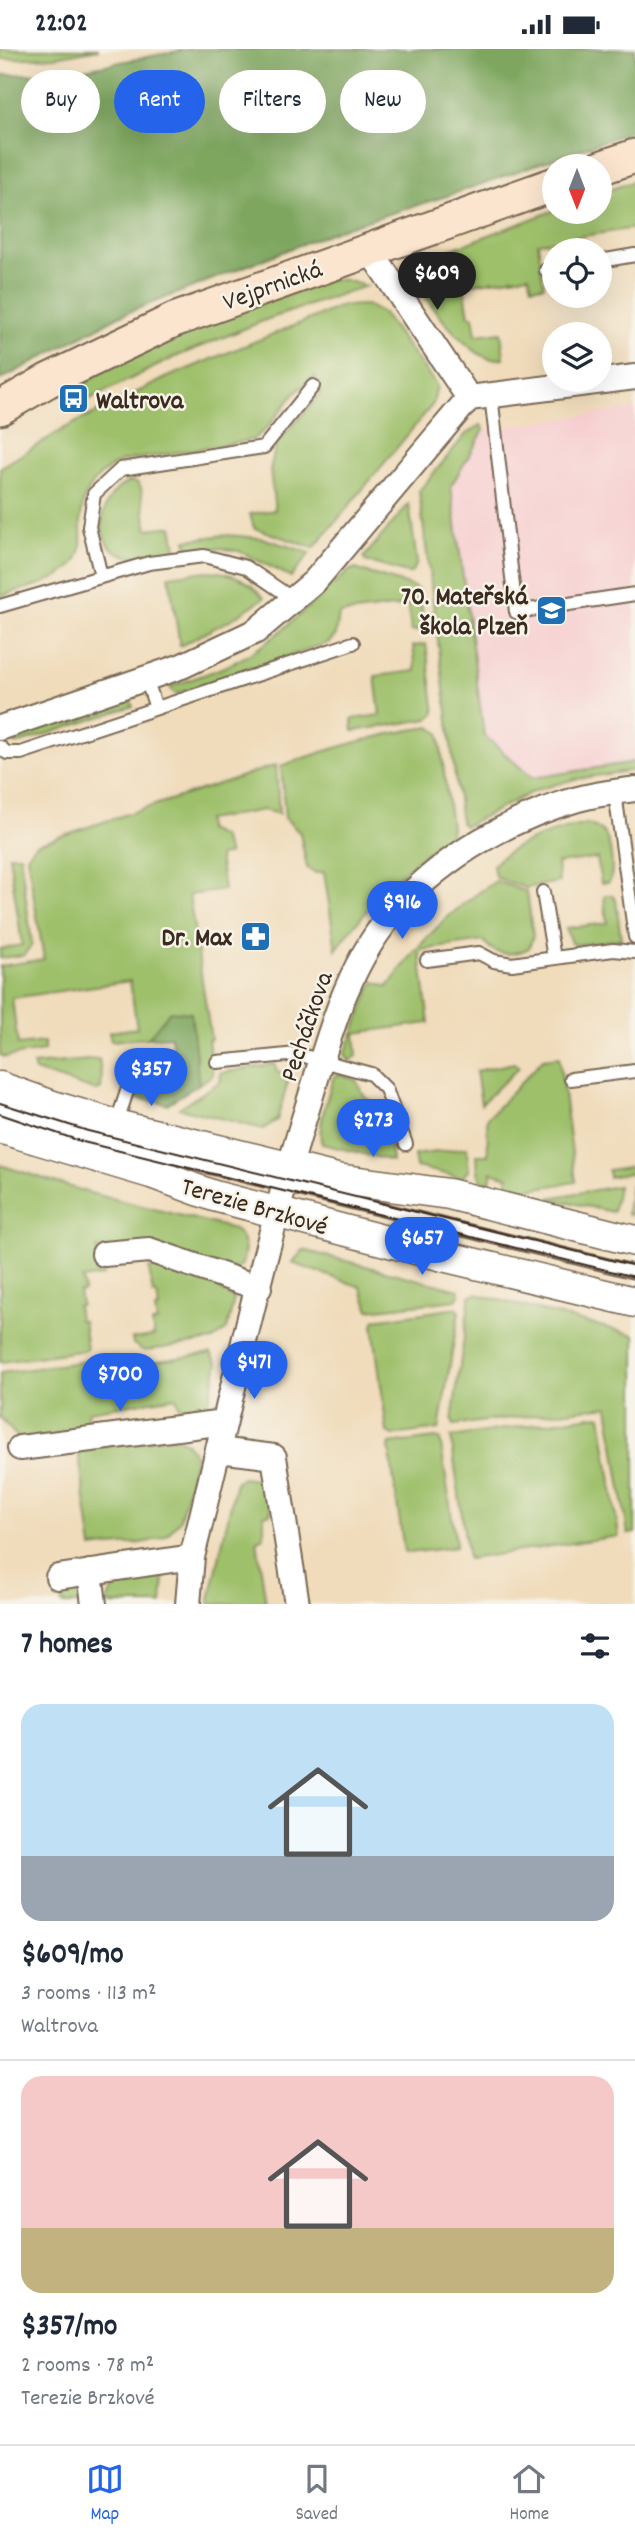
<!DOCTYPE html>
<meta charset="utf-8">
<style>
:root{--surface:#fff;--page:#f2f2f3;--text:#1f2937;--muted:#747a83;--line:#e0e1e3;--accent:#2563eb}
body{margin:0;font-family:Dekko,sans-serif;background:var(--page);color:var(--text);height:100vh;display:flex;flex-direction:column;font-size:26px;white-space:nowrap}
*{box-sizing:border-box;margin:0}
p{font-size:23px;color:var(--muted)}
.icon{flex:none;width:38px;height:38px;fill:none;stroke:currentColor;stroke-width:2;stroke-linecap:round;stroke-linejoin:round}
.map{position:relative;height:1555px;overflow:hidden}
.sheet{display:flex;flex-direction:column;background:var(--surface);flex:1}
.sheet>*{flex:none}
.guide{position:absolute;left:21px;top:21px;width:593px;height:63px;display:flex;gap:14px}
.needle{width:46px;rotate:180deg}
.fabs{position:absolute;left:542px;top:105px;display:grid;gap:14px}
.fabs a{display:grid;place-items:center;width:70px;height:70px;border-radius:50%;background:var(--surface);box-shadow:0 7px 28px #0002;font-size:35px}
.price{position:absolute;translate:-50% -60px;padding:0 16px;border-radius:24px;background:var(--accent);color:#fff;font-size:23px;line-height:46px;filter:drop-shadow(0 2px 4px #0008)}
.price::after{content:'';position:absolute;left:50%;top:42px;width:21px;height:16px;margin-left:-10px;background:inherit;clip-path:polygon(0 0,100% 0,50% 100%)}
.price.selected{background:#222;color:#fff}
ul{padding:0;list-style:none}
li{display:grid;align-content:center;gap:14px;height:371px;padding:0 21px}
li+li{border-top:2px solid var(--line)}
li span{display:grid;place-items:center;height:217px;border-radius:21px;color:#555}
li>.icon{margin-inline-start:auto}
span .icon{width:126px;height:126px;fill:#fffc;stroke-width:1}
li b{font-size:30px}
h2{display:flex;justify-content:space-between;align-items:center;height:84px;padding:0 21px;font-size:30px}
.pill{padding:0 24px;border-radius:32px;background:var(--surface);box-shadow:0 7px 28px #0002;font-size:24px;line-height:63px}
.pill.selected{background:var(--accent);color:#fff}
.status{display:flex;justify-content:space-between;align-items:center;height:49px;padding:0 35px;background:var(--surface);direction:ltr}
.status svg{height:19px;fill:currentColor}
.menu{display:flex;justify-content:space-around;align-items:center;height:98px;border-top:2px solid var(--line);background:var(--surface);font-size:19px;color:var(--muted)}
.menu a{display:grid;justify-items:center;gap:4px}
.menu .selected{color:var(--accent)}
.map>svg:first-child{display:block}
.built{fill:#f7cfd1}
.green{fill:#9ec06a;stroke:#6c7544;stroke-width:2}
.forest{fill:#7ea65e;stroke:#5c683e;stroke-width:2}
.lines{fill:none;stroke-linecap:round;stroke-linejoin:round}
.service-casing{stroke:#7a6855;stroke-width:16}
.minor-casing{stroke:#7a6855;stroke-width:28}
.tertiary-casing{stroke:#7a6855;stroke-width:33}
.secondary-casing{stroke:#7a6855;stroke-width:37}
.service{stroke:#fff;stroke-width:12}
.minor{stroke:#fff;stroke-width:24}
.tertiary{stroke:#fff;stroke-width:30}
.secondary{stroke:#fbe5cf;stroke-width:33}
.tram{stroke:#3b2a1e;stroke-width:2}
.labels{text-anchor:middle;stroke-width:5;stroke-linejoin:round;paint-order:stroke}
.street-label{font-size:26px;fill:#3b2a1e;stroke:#f7f3e8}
.poi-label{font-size:26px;font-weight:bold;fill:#3b2a1e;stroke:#f7f3e8;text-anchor:end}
</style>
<div class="status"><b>22:02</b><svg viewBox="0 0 49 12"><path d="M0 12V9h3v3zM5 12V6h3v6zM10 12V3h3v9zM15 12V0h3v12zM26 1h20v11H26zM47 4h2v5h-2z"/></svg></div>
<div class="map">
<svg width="635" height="1555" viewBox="0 0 635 1555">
<rect width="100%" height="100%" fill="#f7f3e8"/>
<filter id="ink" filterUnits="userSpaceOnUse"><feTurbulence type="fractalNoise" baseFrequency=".0143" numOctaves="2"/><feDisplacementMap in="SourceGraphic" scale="14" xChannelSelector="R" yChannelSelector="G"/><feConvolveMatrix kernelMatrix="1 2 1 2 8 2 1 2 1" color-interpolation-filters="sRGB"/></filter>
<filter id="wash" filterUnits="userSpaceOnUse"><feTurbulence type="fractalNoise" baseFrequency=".00686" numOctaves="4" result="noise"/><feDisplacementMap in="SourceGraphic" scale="28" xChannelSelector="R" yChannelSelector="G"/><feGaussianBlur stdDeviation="1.57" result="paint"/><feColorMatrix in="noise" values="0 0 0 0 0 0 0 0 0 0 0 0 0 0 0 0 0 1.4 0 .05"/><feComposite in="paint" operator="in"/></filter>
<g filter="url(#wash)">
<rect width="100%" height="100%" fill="#f0dcbb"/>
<!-- built -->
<path class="built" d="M635 359V713L532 729 484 686 451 437 484 381Z"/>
<!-- green -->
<path class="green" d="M0 0H99L55 8 0 10Z
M635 132V179L538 194 544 237 532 238 529 226 512 229V227L511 229 493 232 492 230V232L481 234 480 232V234L464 236 469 267H473L476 286 501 283 504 309C499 309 492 311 488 309 470 304 435 264 426 248 420 236 419 223 423 211L555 161 600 163V144Z
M341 230 366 237 268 270 175 308 82 354 76 343 104 319 128 306 321 232Z
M367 256 383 265 437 337 433 355 314 499 254 479 250 465 275 461 270 421 276 396 321 344 315 327 294 345 265 381 252 391 123 412C99 422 82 442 81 469 80 488 86 504 70 519 52 535 23 540 0 547V419L67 378 168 328 342 257Z
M481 376 484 381 451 437 484 686 532 729 635 713V721L575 730 536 741 465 777 461 774 419 442 466 385Z
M131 432 138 434 141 439 147 480 172 477 177 504C159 506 139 512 122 505 88 493 102 441 131 432Z
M409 455 417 514 411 524H407L365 512 364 508Z
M225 486 262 489 310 504 291 528 239 502 218 499 188 502 186 491Z
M355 520 414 538 420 543 424 581 411 582 408 556 339 565 336 586 328 594 176 645 171 641V637C198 628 227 619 251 604 287 581 317 548 350 521Z
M206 522C230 522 249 530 264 549L232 570 180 597 169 527Z
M426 595 435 664 428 670 353 682 352 670 380 666 375 627 416 622 413 597Z
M130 649 133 657 17 695 14 694V686Z
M430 678 439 684 451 778 450 786C401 821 371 853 336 901L324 823 314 824 307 819 300 784 285 769 281 717C331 699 378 685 430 678Z
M276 716 279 765 263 761 206 771 207 781 222 788 229 805 219 807 224 841 189 846 211 990 208 991 213 1026 167 1055 136 1049 134 1046 177 1036 171 987 111 992 109 983 137 979 130 932 12 949 18 996 44 993V1002L5 1008 0 1006V917L44 910 27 807 36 795Z
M587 775C593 777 599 779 603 783 611 792 615 823 609 833L601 834 597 809 557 814 559 833 526 839 495 828 493 816C514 792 558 781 587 775Z
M9 806H20L32 895 24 906 0 909V900L22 896Z
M496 832 527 843 533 887 529 899C513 907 494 908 484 892L422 901 420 904 429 974 355 984 357 1007 349 1012 345 1005 372 936 375 933 388 938C419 893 450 861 496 832Z
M607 846H612L616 851 621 890 577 896 571 894 566 879 607 874 604 848Z
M559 1008 576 1133 517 1142 506 1139 508 1128 492 1123 489 1136C476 1132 478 1118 477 1106H488L487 1070 543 1010Z
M99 1010 102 1029 101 1040 97 1042 35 1022 33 1016Z
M514 1014 519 1018 481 1055 476 1022Z
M275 1015 277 1023H284L290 1026 277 1071 263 1080 179 1059 221 1032 220 1024Z
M341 1025 356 1031 365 1048 378 1057 386 1068 392 1112 322 1095C316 1080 329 1043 334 1027Z
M467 1099 469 1121 462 1129 416 1118 414 1106Z
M0 1116 90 1144 234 1180C246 1191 247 1202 241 1217L233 1220 97 1199 103 1227 82 1230 84 1242 79 1243 81 1256 77 1257 79 1271H83L87 1301 0 1313Z
M635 1117V1123L609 1128 608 1121Z
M631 1135H635V1166L627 1165Z
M618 1137 613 1163 549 1149Z
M303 1201 459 1241V1247L456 1251 369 1261 361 1238 292 1214Z
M160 1217 216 1237 234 1250 227 1280 213 1291 144 1302 133 1295 132 1290 154 1287 152 1274 157 1273 155 1260 159 1259 157 1245 153 1246 149 1220Z
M476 1245 635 1286V1484L628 1485 608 1357 454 1376 452 1372 470 1247Z
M457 1259 459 1263 439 1380 393 1386 387 1383 373 1276 375 1271Z
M211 1304 218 1315 207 1359C190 1371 181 1366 176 1348L88 1362 86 1380 21 1392 0 1369V1324L116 1308 118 1318Z
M598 1366 601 1367 619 1487 468 1510 451 1388Z
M172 1387 185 1392 196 1407 180 1470C176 1476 171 1483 165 1487 149 1496 112 1496 92 1499L78 1400Z
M435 1389 440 1390 456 1495 455 1498 409 1504 404 1502 389 1398 390 1395Z
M242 1429 256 1431 268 1446 271 1464 264 1466V1488L257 1491 266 1555H209L236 1432Z
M161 1524 164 1527 162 1555H107C112 1527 138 1527 161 1524Z
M75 1533 80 1540 83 1555H62L60 1540 64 1535Z"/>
<!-- forest -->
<path class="forest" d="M188 0H635V81L447 147 340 180 119 267 0 331V26L64 24Z
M170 962 191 964 199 1035 167 1055 136 1049 134 1046 177 1036 171 987 148 989Z"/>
</g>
<g filter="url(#ink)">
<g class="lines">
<defs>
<path id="service" d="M600 212 635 206
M546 221 555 220
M491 346 516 563 635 545
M101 527 89 478 94 445 121 420 264 398 313 337
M0 557 149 514 204 507 246 518 293 550
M146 629 156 659
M0 698 7 704H21L353 594
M615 744 635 888
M543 843 554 909
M427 911 479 904 494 912 512 915 613 901 635 903
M217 1013 297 1005 371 1025 386 1040 406 1095
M571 1030 635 1022
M0 1059 104 1092 635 1223
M116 1076 129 1036 140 1016"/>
<path id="minor" d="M369 200 469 349
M0 679 182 617 256 582 314 533 469 349 635 328
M104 1205 149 1201 259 1239
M20 1399 225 1373
M219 1401 274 1408 297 1555
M90 1523 94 1555
M58 1528 192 1508
M188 1555 192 1508C229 1359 261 1209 306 1063 328 991 346 914 399 857 446 806 511 769 578 750 596 745 616 743 635 740"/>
<path id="tertiary" d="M0 1038 53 1057 116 1076 337 1130 449 1145 635 1192
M0 1079 151 1124 214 1147 447 1208 635 1253"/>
<path id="secondary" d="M600 119 635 107
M0 359 47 332 174 271 555 135"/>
</defs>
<!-- service casing -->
<use href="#service" class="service-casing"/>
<!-- minor casing -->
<use href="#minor" class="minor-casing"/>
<!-- tertiary casing -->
<use href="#tertiary" class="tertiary-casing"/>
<!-- secondary casing -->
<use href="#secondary" class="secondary-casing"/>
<!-- service -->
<use href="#service" class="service"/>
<!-- minor -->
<use href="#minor" class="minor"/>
<!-- tertiary -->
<use href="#tertiary" class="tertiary"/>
<!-- secondary -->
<use href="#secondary" class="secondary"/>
<!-- tram -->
<path class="tram" d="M0 1054 88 1082 635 1217
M0 1065 83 1093 635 1228"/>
</g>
</g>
<!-- icons -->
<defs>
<symbol id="bus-square" viewBox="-11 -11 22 22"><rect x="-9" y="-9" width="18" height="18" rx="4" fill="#1f6fb2" stroke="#f7f3e8"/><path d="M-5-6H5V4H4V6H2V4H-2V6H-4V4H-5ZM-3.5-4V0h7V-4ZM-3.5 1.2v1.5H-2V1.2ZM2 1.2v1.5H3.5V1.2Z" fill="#fff"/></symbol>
<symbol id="school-square" viewBox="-11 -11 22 22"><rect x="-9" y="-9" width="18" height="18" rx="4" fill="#1f6fb2" stroke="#f7f3e8"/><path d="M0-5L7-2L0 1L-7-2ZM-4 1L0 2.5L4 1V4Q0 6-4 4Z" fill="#fff"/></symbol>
<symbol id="pharmacy-square" viewBox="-11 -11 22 22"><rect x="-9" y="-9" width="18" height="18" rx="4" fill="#1f6fb2" stroke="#f7f3e8"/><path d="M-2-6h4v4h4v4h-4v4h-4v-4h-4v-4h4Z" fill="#fff"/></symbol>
</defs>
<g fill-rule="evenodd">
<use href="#bus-square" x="56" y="332" width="35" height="35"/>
<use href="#school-square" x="534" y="544" width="35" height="35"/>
<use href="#pharmacy-square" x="238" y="870" width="35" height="35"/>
</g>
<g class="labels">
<!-- street labels -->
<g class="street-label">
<text transform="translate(272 235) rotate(-20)" y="9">Vejprnická</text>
<text transform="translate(305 977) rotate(-71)" y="9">Pecháčkova</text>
<text transform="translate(255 1156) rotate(16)" y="9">Terezie Brzkové</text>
</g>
<!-- poi labels -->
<g class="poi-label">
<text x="96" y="359" text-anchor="start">Waltrova</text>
<text x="528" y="555">70. Mateřská<tspan x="528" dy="30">škola Plzeň</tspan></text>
<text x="232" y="896">Dr. Max</text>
</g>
</g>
</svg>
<div class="fabs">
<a><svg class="needle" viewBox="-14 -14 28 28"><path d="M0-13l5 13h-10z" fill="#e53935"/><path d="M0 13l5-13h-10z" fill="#747a83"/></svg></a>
<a><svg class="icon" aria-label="locate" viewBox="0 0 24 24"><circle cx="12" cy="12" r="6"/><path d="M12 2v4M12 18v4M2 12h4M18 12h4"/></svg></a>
<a><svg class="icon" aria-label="layers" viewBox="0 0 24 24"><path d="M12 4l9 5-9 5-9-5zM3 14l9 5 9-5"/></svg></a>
</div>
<b class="price selected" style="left:437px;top:263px">$609</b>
<b class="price" style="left:402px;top:892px">$916</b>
<b class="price" style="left:151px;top:1059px">$357</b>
<b class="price" style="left:373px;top:1110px">$273</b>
<b class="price" style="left:422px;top:1228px">$657</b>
<b class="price" style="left:254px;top:1352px">$471</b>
<b class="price" style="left:120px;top:1364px">$700</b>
<div class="guide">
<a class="pill">Buy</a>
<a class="pill selected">Rent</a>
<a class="pill">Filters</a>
<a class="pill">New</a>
</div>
</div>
<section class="sheet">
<h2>7 homes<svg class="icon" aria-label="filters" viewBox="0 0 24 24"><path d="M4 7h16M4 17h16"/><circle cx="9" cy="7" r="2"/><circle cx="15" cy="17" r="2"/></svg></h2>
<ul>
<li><span style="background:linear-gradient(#bfe0f5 70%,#9aa5b1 0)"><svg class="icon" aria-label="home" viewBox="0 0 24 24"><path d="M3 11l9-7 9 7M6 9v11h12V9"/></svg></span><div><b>$609/mo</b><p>3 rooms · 113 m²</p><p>Waltrova</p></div></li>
<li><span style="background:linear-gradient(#f6c9c9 70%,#c2b280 0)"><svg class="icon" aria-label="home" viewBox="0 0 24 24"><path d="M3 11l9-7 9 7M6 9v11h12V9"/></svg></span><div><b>$357/mo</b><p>2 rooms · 78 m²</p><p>Terezie Brzkové</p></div></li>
</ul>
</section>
<nav class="menu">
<a class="selected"><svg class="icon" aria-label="map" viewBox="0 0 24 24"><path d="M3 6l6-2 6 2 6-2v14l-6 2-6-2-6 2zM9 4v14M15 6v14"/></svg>Map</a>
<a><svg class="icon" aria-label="saved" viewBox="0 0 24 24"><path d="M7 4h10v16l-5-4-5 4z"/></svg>Saved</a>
<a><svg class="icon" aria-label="home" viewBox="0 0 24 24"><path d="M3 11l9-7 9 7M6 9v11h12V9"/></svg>Home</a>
</nav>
